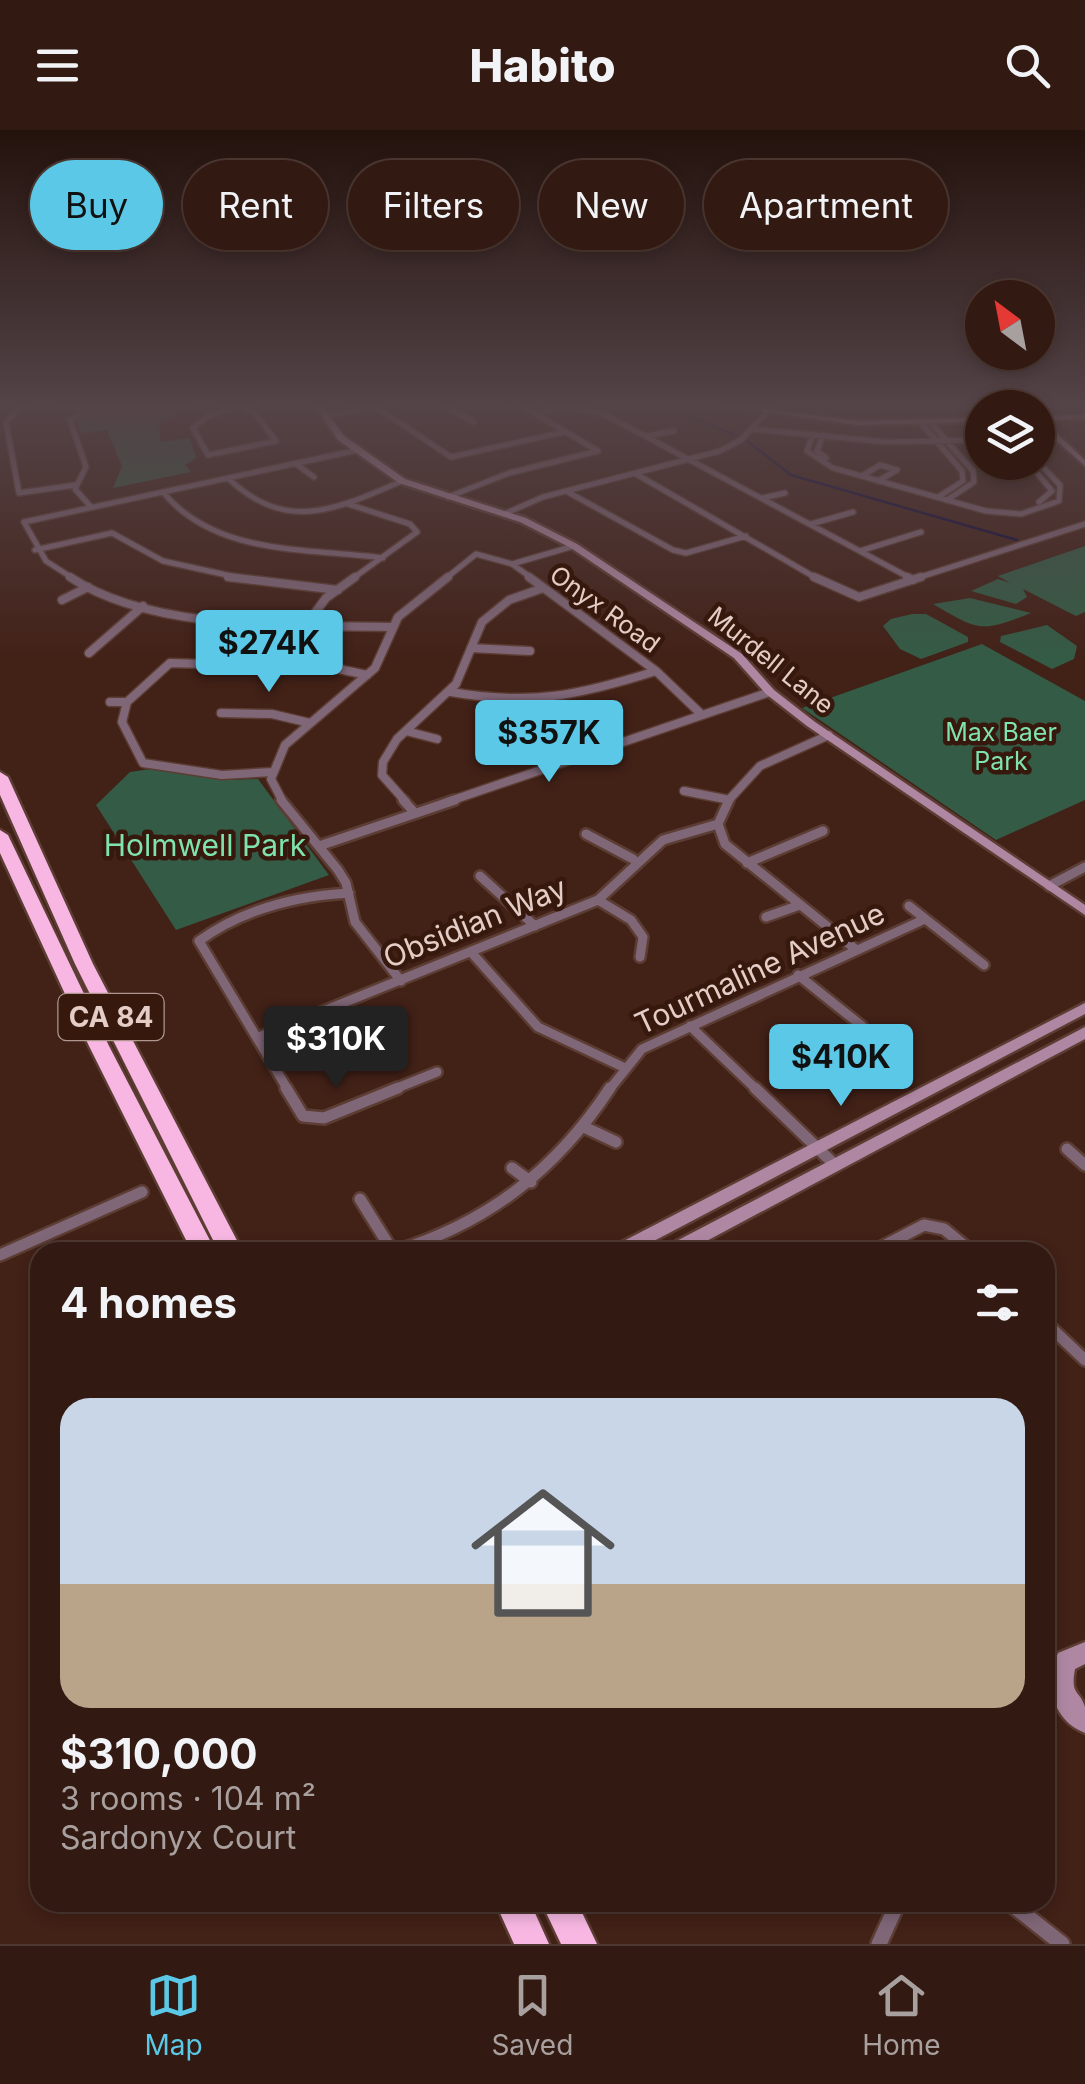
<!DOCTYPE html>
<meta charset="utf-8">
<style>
:root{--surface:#321911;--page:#3d261f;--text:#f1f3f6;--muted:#a8a09f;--line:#4d3831;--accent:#5ac8e6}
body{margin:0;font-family:Inter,sans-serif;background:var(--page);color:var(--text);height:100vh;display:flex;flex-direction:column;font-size:38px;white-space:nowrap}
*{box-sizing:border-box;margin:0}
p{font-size:32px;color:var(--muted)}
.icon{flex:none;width:55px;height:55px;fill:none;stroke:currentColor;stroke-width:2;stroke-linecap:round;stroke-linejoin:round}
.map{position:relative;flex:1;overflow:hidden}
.details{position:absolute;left:30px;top:1112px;width:1025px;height:670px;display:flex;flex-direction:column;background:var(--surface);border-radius:30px;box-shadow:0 5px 15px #0003,0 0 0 2px var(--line)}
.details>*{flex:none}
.top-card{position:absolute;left:30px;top:30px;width:1025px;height:90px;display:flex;gap:20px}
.needle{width:65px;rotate:328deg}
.fabs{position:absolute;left:965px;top:150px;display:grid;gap:20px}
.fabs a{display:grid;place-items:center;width:90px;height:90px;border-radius:50%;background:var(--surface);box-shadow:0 5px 15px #0003,0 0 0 2px var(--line);font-size:50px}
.price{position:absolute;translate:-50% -85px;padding:0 22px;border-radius:10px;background:var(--accent);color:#111;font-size:32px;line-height:65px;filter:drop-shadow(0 2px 5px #0008)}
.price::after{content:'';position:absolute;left:50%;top:60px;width:30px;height:22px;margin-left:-15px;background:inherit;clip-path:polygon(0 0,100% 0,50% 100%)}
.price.active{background:#222;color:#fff}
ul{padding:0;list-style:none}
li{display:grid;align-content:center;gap:20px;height:530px;padding:0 30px}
li span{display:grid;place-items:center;height:310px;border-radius:30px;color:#555}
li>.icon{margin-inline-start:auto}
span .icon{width:180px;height:180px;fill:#fffc;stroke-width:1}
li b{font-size:42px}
h2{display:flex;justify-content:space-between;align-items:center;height:120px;padding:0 30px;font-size:42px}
.pill{padding:0 35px;border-radius:45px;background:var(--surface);box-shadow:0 5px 15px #0003,0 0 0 2px var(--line);font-size:35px;line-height:90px}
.pill.active{background:var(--accent);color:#111}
header{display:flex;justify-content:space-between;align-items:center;height:130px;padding:0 30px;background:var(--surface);font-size:45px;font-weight:800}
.dock{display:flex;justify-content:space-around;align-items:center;height:140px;border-top:2px solid var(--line);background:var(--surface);font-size:28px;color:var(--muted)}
.dock a{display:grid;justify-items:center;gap:5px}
.dock .active{color:var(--accent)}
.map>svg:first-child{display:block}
.green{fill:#345b45}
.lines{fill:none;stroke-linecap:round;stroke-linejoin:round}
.stream{stroke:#0e083b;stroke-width:2.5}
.street-far4-casing{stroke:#5c3d33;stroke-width:8}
.street-far3-casing{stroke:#5c3d33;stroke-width:11}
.street-far2-casing{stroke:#5c3d33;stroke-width:14}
.street-far1-casing{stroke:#5c3d33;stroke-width:16}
.street-casing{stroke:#5c3d33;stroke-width:20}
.secondary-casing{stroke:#5c3d33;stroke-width:5}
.highway-casing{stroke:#5c3d33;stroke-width:5}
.street-far4{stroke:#806778;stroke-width:5}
.street-far3{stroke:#806778;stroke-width:8}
.street-far2{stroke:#806778;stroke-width:9}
.street-far1{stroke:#806778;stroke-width:11}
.street{stroke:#806778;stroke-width:15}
.secondary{fill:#b087a3;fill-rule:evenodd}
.highway{fill:#f7b7e2;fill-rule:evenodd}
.labels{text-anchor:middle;stroke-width:9;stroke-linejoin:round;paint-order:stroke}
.far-street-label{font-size:25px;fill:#e4cdc6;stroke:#37180d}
.far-park-label{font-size:25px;fill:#7fe3ae;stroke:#37180d}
.shield{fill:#37180d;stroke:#b0978e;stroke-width:2.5}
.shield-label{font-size:28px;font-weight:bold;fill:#e4cdc6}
.park-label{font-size:30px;fill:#7fe3ae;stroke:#37180d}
.street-label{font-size:30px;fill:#e4cdc6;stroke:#37180d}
</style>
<header><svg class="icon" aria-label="menu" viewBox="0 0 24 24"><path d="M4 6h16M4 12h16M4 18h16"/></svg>Habito<svg class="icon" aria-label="search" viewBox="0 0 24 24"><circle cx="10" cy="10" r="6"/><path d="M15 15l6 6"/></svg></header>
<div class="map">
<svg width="1085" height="1814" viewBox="0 0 1085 1814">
<rect width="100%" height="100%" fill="#422117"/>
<!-- green -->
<path class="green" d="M104 276H195L159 293 161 312 190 308 196 328 185 335 191 342 113 358 122 336 107 300 81 303 76 291Z
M1085 416V482L1076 486 1023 459 1027 467 1016 474 971 461 998 449 1010 453 998 446Z
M970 468 1031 483C981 503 979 501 933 474Z
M912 484H926L968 507V512L921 529 900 519 883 496 891 489Z
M1047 495 1077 516 1074 529 1052 539 1000 512 1001 506Z
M982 514 1085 571V670L996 710 802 578Z
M157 638 226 650 258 649 329 745 176 800 96 675 130 642Z"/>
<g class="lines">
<!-- stream -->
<path class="stream" d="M649 276 678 281 734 305
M747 311 791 345 1017 410"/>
<defs>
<path id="street-far4" d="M23 276 6 292 19 363 75 355
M59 276 82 279
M238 276 254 282 276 311 208 325 193 298 208 286Z
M445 276 474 292
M376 277 451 327 564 302
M536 283 568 277 604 284 912 449
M325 286 379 276
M920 292 962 341 963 351 938 367
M930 292 973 341 974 352 947 370
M751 299 886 312 982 310
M813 304 807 321 833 338 986 381 1021 384 1059 371 1060 355 1038 332
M823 305 817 321 826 328
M646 306 674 301
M1028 332 1052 361 1039 372
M296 334 314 347
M636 344 818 449
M862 346 880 335 897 340 878 351
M228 348C286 404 337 379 402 351
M566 361 673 420 686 423 746 406
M163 362C215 426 308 418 383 428
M448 367 509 343 598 321 522 276
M762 368 785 363
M348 374 410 394 417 402 352 449
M91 377 75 359 86 337 70 290 95 276
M504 384 543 367 720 321 741 310 767 282
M811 394 853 382
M35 420 112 403 163 431 245 449
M860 421 921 402
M512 434 574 416
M74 449 46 431 24 392 358 320
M445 449 476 424 512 434 533 449
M914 449 1085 394"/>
<path id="street-far3" d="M70 447C152 502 296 495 392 497
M228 447 338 460
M529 447 656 541 700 583
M814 447 859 467 921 447
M907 447 913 450
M62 470 88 457
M306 495 326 468 355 447
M471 518 530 521
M89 523 143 476
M451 562C531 576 580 565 656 541
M110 572H127
M221 583 272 584 310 593
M406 601 437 609
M272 642 222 645 143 633 122 592 127 572 170 533 334 538 367 545
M684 661 725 669
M283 672 271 649 285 615 375 538 398 487 448 447
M406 672 382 645 383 632 397 609 456 554 482 492 509 470 543 458
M447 672 770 562
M727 672 760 636 829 605"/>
<path id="street-far2" d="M281 670 338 740 346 753 355 792 401 851
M403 670 414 682
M718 694 725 714 854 818
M586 704 633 729
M319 716 455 670
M747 733 823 701
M480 746 535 796
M1049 756 1085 737
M598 770 631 790 643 807 640 827
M909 776 984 835
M766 787 797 776
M471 822 538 897 623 937
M798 845 862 896
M690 896 757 960
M259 907 598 770 663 710 718 694 729 670
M288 960 199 811C242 780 296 766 349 763
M392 960 437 942
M609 960 642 919 925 789"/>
<path id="street-far1" d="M286 958 303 986 324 988 398 958
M755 958 834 1034
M584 997 616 1012
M1067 1019 1085 1035
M512 1038 531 1052
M360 1069 393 1122C488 1093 556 1040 610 958
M872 1122 924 1095 944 1099 972 1122
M0 1125 142 1062
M1045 1192 1085 1230"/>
<path id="street" d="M1009 1772 1062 1814
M879 1814 898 1772"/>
<path id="secondary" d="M315 276H322L344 306 405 349 526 388 577 414 742 524 774 560 815 592 1085 775V785L807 596 766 564 734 528 571 418 520 392 399 353 338 310Z
M724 276H742L857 291 982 288V292L857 295Z
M1085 285V289L1042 290 1085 330V336L1038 294V286Z
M1085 873V884L633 1122H609L612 1117Z
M1085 897V909L686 1122H662L665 1117Z
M1085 1512V1534L1075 1539C1070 1566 1080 1560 1085 1577 1085 1584 1085 1596 1085 1603 1051 1589 1045 1554 1058 1523Z"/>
<path id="highway" d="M0 642 8 647 93 834 243 1122H219L75 834 0 665Z
M0 700 8 705 109 916 216 1122H192L89 916 0 723Z
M495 1772H530L549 1814H514Z
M541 1772H577L597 1814H561Z"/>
</defs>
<!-- street-far4 casing -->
<use href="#street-far4" class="street-far4-casing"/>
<!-- street-far3 casing -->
<use href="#street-far3" class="street-far3-casing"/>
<!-- street-far2 casing -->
<use href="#street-far2" class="street-far2-casing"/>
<!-- street-far1 casing -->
<use href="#street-far1" class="street-far1-casing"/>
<!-- street casing -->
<use href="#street" class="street-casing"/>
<!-- secondary casing -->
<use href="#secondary" class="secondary-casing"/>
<!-- highway casing -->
<use href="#highway" class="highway-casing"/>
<!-- street-far4 -->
<use href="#street-far4" class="street-far4"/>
<!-- street-far3 -->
<use href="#street-far3" class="street-far3"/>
<!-- street-far2 -->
<use href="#street-far2" class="street-far2"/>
<!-- street-far1 -->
<use href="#street-far1" class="street-far1"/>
<!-- street -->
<use href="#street" class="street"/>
<!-- secondary -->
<use href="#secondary" class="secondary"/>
<!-- highway -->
<use href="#highway" class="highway"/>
</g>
<!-- sky -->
<linearGradient id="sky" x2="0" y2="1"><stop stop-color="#24120d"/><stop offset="0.52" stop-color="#544347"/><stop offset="1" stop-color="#544347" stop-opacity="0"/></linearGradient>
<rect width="1085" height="530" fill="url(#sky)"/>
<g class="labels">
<!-- far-street labels -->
<g class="far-street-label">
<text transform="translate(605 479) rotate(36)" y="9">Onyx Road</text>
<text transform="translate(771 530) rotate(39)" y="9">Murdell Lane</text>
</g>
<!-- far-park labels -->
<g class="far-park-label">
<text x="1001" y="611">Max Baer<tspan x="1001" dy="29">Park</tspan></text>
</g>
<!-- shield labels -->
<rect class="shield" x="58.5" y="864" width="105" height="46" rx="8"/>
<g class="shield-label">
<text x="111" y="897">CA 84</text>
</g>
<!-- park labels -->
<g class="park-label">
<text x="205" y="726">Holmwell Park</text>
</g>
<!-- street labels -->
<g class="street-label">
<text transform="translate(475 793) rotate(-22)" y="10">Obsidian Way</text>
<text transform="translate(760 839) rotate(-25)" y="10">Tourmaline Avenue</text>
</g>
</g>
</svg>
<div class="fabs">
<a><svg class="needle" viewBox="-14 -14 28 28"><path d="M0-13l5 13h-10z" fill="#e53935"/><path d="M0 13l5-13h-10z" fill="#a8a09f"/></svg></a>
<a><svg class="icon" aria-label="layers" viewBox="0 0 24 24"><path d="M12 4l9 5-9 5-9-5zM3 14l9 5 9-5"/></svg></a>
</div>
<b class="price" style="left:269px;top:565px">$274K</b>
<b class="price" style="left:549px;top:655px">$357K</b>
<b class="price active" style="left:336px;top:961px">$310K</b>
<b class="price" style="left:841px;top:979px">$410K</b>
<div class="top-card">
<a class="pill active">Buy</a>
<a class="pill">Rent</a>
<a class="pill">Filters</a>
<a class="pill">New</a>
<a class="pill">Apartment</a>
</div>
<section class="details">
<h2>4 homes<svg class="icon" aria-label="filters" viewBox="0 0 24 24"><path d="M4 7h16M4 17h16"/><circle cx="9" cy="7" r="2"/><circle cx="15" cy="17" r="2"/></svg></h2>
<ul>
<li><span style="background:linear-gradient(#c9d6e8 60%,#b9a48a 0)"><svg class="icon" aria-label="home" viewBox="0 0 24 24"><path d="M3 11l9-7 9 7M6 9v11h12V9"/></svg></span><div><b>$310,000</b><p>3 rooms · 104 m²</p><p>Sardonyx Court</p></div></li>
</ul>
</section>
</div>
<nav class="dock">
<a class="active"><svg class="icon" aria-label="map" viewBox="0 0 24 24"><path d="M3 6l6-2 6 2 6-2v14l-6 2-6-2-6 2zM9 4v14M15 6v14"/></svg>Map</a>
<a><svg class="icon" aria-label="saved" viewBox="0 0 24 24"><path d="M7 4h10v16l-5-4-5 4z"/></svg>Saved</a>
<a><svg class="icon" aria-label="home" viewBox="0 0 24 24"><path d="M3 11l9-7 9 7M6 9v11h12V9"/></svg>Home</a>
</nav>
